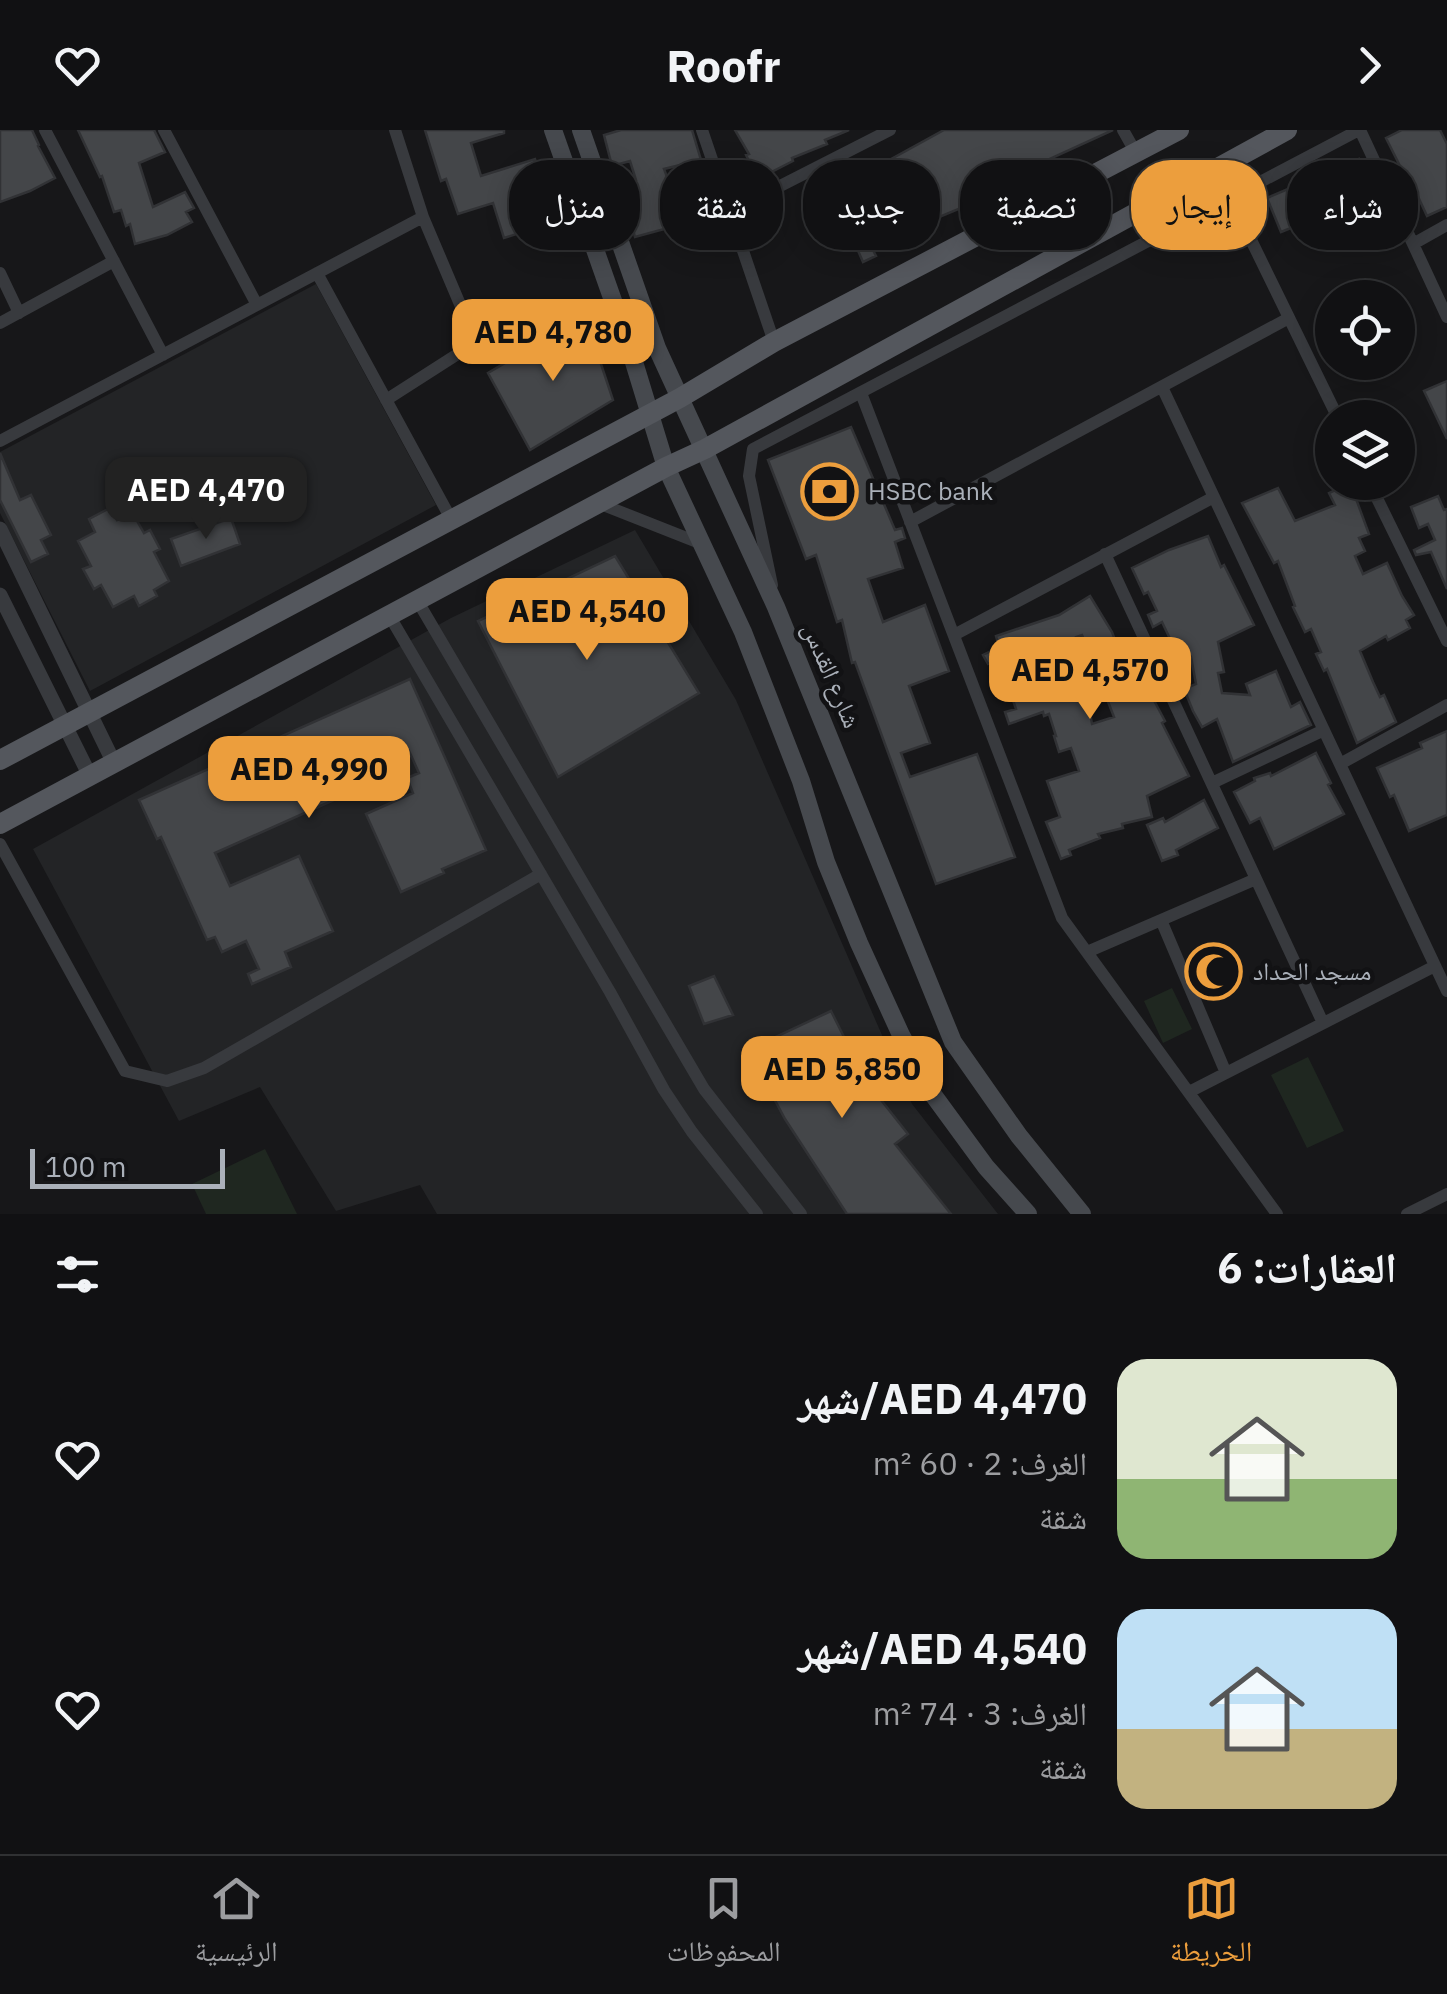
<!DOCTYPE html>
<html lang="ar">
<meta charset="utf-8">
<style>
:root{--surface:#111113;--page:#1e1f21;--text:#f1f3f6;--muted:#9c9da0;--line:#303133;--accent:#ec9e3d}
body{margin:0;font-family:"IBM Plex Sans","Noto Naskh Arabic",sans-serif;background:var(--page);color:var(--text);direction:rtl;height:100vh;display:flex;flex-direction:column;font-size:38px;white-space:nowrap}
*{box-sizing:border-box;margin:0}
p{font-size:32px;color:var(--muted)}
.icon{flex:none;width:55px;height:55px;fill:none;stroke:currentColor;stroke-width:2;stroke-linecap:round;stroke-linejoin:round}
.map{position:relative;height:1084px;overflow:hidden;direction:ltr}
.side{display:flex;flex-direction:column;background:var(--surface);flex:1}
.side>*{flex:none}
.banner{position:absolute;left:30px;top:30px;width:1388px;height:90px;direction:rtl;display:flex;gap:20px}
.tools{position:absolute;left:1315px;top:150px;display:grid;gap:20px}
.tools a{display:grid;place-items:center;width:100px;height:100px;border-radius:50%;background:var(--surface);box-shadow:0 5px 25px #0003,0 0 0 2px var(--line);font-size:50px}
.scale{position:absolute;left:30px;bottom:25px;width:195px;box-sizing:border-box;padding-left:10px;border:5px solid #aab0b9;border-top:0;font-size:28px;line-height:35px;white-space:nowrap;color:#aab0b9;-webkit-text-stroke:8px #121214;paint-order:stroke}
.price{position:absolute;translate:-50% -85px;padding:0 22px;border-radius:20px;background:var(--accent);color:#111;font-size:32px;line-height:65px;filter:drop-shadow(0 2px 5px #0008)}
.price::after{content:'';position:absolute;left:50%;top:60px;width:30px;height:22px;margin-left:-15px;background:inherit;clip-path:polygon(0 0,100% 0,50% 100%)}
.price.active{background:#222;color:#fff}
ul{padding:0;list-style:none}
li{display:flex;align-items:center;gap:30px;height:250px;padding:0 50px}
li span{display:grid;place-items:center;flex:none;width:280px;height:200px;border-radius:30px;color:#555}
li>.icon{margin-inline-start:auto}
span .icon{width:120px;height:120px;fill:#fffc;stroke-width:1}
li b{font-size:42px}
h2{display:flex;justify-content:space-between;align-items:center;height:120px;padding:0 50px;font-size:42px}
.chip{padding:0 35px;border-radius:40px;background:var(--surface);box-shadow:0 5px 25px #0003,0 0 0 2px var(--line);font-size:35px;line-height:90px}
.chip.active{background:var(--accent);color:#111}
header{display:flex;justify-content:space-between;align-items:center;height:130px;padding:0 50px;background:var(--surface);font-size:45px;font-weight:700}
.tab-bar{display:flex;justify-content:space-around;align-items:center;height:140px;border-top:2px solid var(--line);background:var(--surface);font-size:28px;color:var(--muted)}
.tab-bar a{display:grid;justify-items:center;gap:5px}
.tab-bar .active{color:var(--accent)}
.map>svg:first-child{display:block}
.built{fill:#232426}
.green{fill:#1f2720}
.building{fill:#444649;stroke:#313235;stroke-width:2.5;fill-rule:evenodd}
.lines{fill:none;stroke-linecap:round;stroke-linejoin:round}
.minor{stroke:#383a3e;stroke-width:12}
.tertiary{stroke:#383a3e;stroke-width:15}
.secondary{stroke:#46494e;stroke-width:18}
.primary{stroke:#54575d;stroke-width:20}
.labels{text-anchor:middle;stroke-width:9;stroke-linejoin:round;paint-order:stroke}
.poi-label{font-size:25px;fill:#aab0b9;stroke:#121214;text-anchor:start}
.street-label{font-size:25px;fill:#aab0b9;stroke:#121214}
</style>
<header><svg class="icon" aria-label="forward" viewBox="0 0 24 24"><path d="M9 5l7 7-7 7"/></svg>Roofr<svg class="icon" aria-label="heart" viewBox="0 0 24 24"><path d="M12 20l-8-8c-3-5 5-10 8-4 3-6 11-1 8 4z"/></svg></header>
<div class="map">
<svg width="1447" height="1084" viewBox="0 0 1447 1084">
<rect width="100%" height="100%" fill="#171719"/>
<!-- built -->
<path class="built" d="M316 154 436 375 90 561 0 383V322Z
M635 400 736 570 912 974 998 1084H437L420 1055 336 1081 260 957 179 991 33 719 451 488Z"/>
<!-- green -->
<path class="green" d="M1172 858 1192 899 1163 913 1144 871Z
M1308 927 1344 1001 1307 1018 1271 945Z
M265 1019 297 1084H206L192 1054Z"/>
<!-- building -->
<path class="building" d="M0 0H32L39 15 38 16 55 48 30 61 0 72Z
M78 0H154L165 22 139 33 153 77 185 62 194 78 186 82 192 92 167 105 135 114 130 94 126 96 121 80 114 82 102 46 100 47Z
M425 0H504V3L471 13 481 46 535 29 544 57 540 58 551 93 504 108 493 73 458 84 446 49 441 51Z
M621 0H692L701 30 664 39 680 82 716 72 726 100 695 109 690 92 635 107 628 82 639 78 630 52 636 50 630 31 612 36 604 5Z
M735 0H849L825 10 827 14 792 28 793 31 758 49 746 25 749 24Z
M944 0H1113L1008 48 1013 58 1002 64 996 53 963 71 966 76 886 109 887 111 872 118 876 126 863 132 852 107 859 104 849 82 818 96 808 73 830 63 825 53 836 49 838 53 869 36 871 40Z
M1402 0H1440L1447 14V77L1427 86 1408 45 1405 46 1386 8Z
M1359 29 1384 91 1376 94 1380 103 1350 115 1335 80 1281 102 1267 68Z
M585 186 613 270 530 320 488 243Z
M1447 251V309L1424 261Z
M851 297 895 400 902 398 905 408 895 412 903 438 868 449 883 492 925 475 949 541 909 556 930 613 901 623 910 647 977 624 1015 727 936 754 855 532 852 533 842 490 837 492 816 425 806 429 768 330Z
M0 323 20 370 31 365 51 405 41 410 48 424 31 432 0 370Z
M1352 352 1358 364 1355 366 1369 404 1359 408 1365 421 1355 426 1363 444 1387 433 1402 466 1414 485 1406 490 1410 498 1388 510 1386 506 1360 521 1373 552 1380 567 1384 565 1396 592 1357 613 1327 539 1324 541 1316 524 1321 522 1311 499 1305 502 1293 477 1295 476 1278 431 1274 433 1242 373 1278 358 1295 391 1335 375 1329 363Z
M1438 366 1444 380 1447 379V459L1431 422 1416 425 1414 420 1435 410 1428 394 1419 398 1411 377Z
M110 378 117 390 132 382 144 403 150 400 160 419 154 422 169 451 154 460 157 466 139 476 134 466 113 477 101 455 94 459 83 439 91 436 78 411 95 402 89 389Z
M231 388 240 414 181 436 171 409Z
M1208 406 1221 437 1224 435 1254 495 1218 512 1224 542 1218 543 1222 563 1250 565 1246 554 1276 541 1291 577 1300 572 1311 595 1233 632 1217 589 1202 597 1193 581 1184 559 1196 554 1191 527 1181 532 1162 492 1153 497 1148 485 1157 481 1148 462 1144 464 1132 438 1169 420Z
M615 426 699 563 558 647 478 491Z
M1090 466 1112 502 1125 536 1134 533 1146 564 1150 563 1165 591 1162 593 1189 646 1147 666 1152 687 1122 694 1123 698 1098 704 1100 708 1069 720 1071 725 1061 729 1046 692 1060 687 1047 651 1079 641 1071 618 1059 622 1054 606H1056L1049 584 1044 586 1043 582 1009 594 1005 582 1016 579 999 529 988 534 983 525 999 517 996 506 1059 485ZM1082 505 1114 587 1092 594 1076 507Z
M410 549 486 720 442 739 444 743 401 762 366 684 413 663 407 648 419 643 409 621 368 639 374 652 215 723 230 756 299 726 333 801 285 822 291 837 252 854 248 844 259 839 246 811 222 822 215 807 207 810 161 707 157 709 139 670Z
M1447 601V685L1409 701 1394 665 1390 667 1377 638 1422 618 1420 613Z
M1316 623 1331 653 1328 655 1344 684 1274 719 1260 688 1250 693 1234 662 1255 651 1254 648 1270 643 1271 646Z
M1204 670 1218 698 1176 720 1178 725 1162 731 1147 695 1163 688 1165 692Z
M714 846 733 885 704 894 689 856Z
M831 881 866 951 908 1004 895 1014 951 1084H847L785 989 748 920Z"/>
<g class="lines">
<!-- minor -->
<path class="minor" d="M45 0 163 225
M164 0 257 175
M395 0 423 87 476 212
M702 0 774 212
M1123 0 1136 23
M1360 0 1447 187
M1231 69 1338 288
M729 82 890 0
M1413 114 1447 95
M0 143 19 183
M317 143 451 389
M0 193 114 131
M1162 257 1447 861
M861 263 1062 788 1277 1084
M386 270 503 195
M0 311 423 87
M1369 352 1447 511
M598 373 702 414
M910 392 1289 188
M1105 424 1323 893
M772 455 749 346 753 319 1359 0
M417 470 704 959 801 1084
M389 485 610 862 664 960 692 1002 757 1084
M954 505 1214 367
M1340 634 1447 575
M1212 653 1324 600
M0 714 125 941 167 951 204 938 541 744
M1161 790 1226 943
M1087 822 1256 749
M1189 962 1435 836
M1407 1084 1447 1064"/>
<!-- tertiary -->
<path class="tertiary" d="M0 399 114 633
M0 465 90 646"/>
<!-- secondary -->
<path class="secondary" d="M553 0 630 219 666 337 743 502 801 651 826 732 859 813 901 905 934 966 986 1037 1028 1084
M581 0 657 218 776 477 953 912 1019 1006 1082 1084"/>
<!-- primary -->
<path class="primary" d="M0 630 680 268 774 212 1179 0
M0 694 666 337 705 319 1287 0"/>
</g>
<!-- icons -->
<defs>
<symbol id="bank-ring" viewBox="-11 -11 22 22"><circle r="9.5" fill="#121214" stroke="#ec9e3d" stroke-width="1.5"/><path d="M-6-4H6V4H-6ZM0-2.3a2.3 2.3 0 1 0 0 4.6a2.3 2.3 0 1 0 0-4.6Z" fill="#ec9e3d"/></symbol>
<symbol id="mosque-ring" viewBox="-11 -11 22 22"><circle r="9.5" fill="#121214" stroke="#ec9e3d" stroke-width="1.5"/><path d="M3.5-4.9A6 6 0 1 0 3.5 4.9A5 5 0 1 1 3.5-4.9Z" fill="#ec9e3d"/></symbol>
</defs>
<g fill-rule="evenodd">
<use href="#bank-ring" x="798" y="330" width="63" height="63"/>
<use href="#mosque-ring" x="1182" y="810" width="63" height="63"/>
</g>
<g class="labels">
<!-- poi labels -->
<g class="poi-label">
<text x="868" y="370">HSBC bank</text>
<text x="1253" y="850">مسجد الحداد</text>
</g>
<!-- street labels -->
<g class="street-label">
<text transform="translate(832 545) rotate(67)" y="9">شارع القدس</text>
</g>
</g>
</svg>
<div class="tools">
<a><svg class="icon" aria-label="locate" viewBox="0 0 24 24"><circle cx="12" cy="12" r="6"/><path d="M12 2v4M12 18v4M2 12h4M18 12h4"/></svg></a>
<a><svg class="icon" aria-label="layers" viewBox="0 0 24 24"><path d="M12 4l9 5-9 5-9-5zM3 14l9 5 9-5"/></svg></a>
</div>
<div class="scale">100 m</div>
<b class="price" style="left:553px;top:254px">AED 4,780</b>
<b class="price active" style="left:206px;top:412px">AED 4,470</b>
<b class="price" style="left:587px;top:533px">AED 4,540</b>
<b class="price" style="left:1090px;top:592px">AED 4,570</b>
<b class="price" style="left:309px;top:691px">AED 4,990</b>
<b class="price" style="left:842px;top:991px">AED 5,850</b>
<div class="banner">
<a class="chip">شراء</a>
<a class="chip active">إيجار</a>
<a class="chip">تصفية</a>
<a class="chip">جديد</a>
<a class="chip">شقة</a>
<a class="chip">منزل</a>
</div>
</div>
<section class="side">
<h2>العقارات: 6<svg class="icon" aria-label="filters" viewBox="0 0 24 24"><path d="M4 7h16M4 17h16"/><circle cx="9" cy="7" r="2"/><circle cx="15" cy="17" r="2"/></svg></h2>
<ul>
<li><span style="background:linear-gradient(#dfe7d0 60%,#8fb573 0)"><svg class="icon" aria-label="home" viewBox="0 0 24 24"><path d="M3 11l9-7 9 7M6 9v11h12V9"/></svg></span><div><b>AED 4,470/شهر</b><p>الغرف: 2 · 60 m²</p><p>شقة</p></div><svg class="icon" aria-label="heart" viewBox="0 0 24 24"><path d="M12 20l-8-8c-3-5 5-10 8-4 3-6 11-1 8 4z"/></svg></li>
<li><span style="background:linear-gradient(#bfe0f5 60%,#c2b280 0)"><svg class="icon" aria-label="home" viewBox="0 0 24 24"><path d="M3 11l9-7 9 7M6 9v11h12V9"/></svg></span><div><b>AED 4,540/شهر</b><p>الغرف: 3 · 74 m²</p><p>شقة</p></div><svg class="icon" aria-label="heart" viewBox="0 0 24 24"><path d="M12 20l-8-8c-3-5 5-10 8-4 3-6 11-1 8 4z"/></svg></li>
</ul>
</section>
<nav class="tab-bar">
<a class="active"><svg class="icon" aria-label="map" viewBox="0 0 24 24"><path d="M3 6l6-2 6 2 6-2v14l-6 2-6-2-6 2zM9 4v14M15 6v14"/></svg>الخريطة</a>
<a><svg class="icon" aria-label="saved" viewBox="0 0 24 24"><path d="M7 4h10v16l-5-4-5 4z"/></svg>المحفوظات</a>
<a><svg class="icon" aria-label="home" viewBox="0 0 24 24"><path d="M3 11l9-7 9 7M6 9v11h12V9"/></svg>الرئيسية</a>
</nav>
